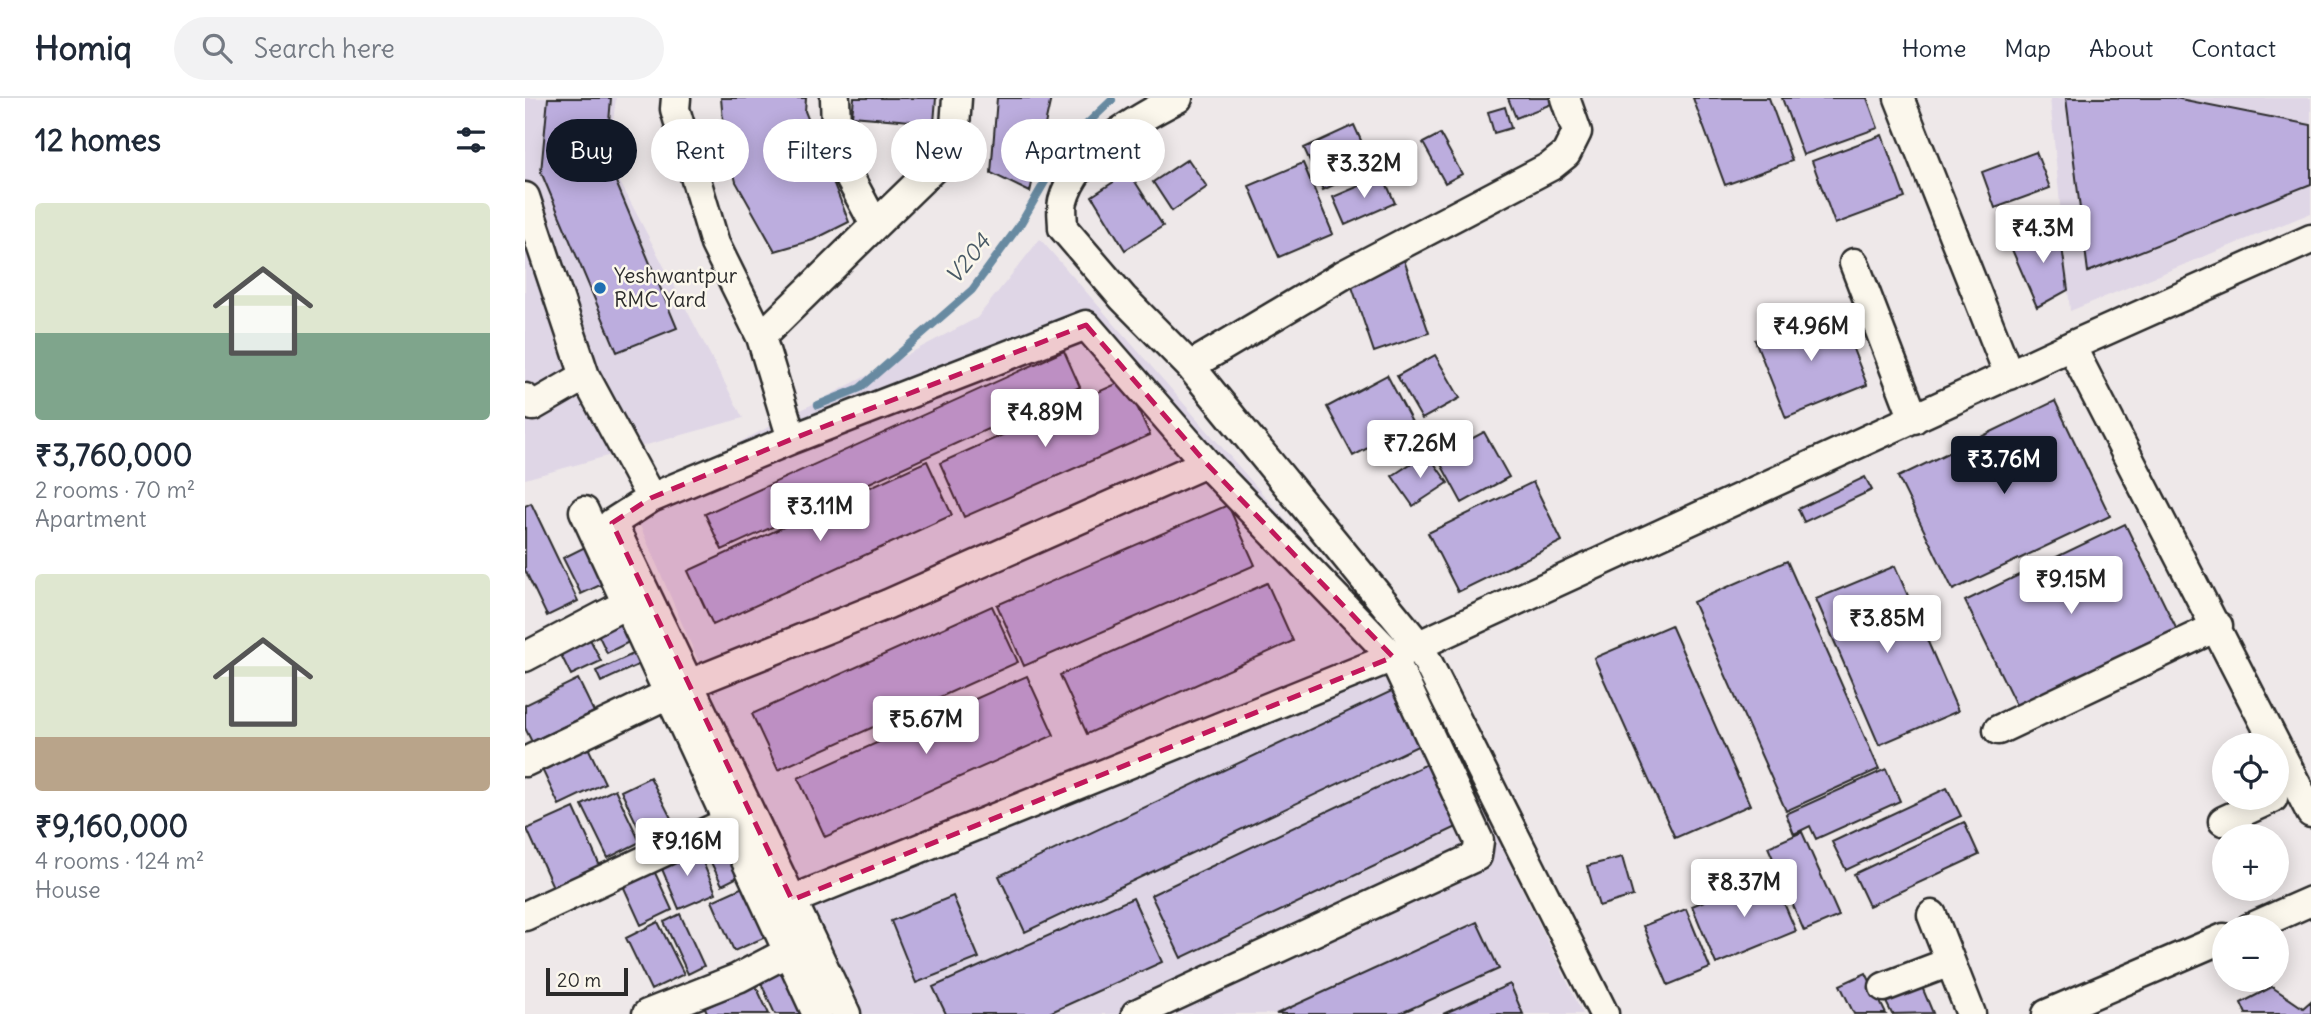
<!DOCTYPE html>
<meta charset="utf-8">
<style>
:root{--surface:#fff;--page:#f2f2f3;--text:#1f2937;--muted:#747a83;--line:#e0e1e3;--accent:#111827}
body{margin:0;font-family:Delius,sans-serif;background:var(--page);color:var(--text);height:100vh;display:flex;flex-direction:column;font-size:26px;white-space:nowrap}
*{box-sizing:border-box;margin:0}
p{font-size:23px;color:var(--muted)}
.icon{flex:none;width:38px;height:38px;fill:none;stroke:currentColor;stroke-width:2;stroke-linecap:round;stroke-linejoin:round}
.map{position:relative;flex:1;overflow:hidden}
.details{display:flex;flex-direction:column;background:var(--surface);width:525px}
.details>*{flex:none}
.hud{position:absolute;left:21px;top:21px;width:665px;height:63px;display:flex;gap:14px}
.buttons{position:absolute;left:1687px;top:635px;display:grid;gap:14px}
.buttons a{display:grid;place-items:center;width:77px;height:77px;border-radius:50%;background:var(--surface);box-shadow:0 4px 18px #0003;font-size:35px}
.scale{position:absolute;left:21px;bottom:18px;width:82px;box-sizing:border-box;padding-left:7px;border:4px solid #2b2b2b;border-top:0;font-size:19px;line-height:24px;white-space:nowrap;color:#2b2b2b;-webkit-text-stroke:5px #fbf7ec;paint-order:stroke}
.price{position:absolute;translate:-50% -60px;padding:0 16px;border-radius:7px;background:#fff;color:#222;font-size:23px;line-height:46px;filter:drop-shadow(0 2px 4px #0008)}
.price::after{content:'';position:absolute;left:50%;top:42px;width:21px;height:16px;margin-left:-10px;background:inherit;clip-path:polygon(0 0,100% 0,50% 100%)}
.price.current{background:var(--accent);color:#fff}
ul{padding:0;list-style:none}
li{display:grid;align-content:center;gap:14px;height:371px;padding:0 35px}
li span{display:grid;place-items:center;height:217px;border-radius:7px;color:#555}
li>.icon{margin-inline-start:auto}
span .icon{width:126px;height:126px;fill:#fffc;stroke-width:1}
li b{font-size:30px}
h2{display:flex;justify-content:space-between;align-items:center;height:84px;padding:0 35px;font-size:30px}
.chip{padding:0 24px;border-radius:32px;background:var(--surface);box-shadow:0 4px 18px #0003;font-size:24px;line-height:63px}
.chip.current{background:var(--accent);color:#fff}
header{display:flex;align-items:center;gap:42px;box-sizing:border-box;height:98px;padding:0 35px;background:var(--surface);border-bottom:2px solid var(--line)}
header strong{font-size:33px}
nav{display:flex;gap:38px;margin-inline-start:auto;font-size:24px}
.search{width:490px;height:63px;background:var(--page);display:flex;align-items:center;gap:18px;box-sizing:border-box;padding:0 24px;border-radius:38px;color:var(--muted);font-size:26px}
main{display:flex;flex:1;min-height:0}
.map>svg:first-child{display:block}
.built{fill:#dfd6e6}
.lines{fill:none;stroke-linecap:round;stroke-linejoin:round}
.stream{stroke:#688aa1;stroke-width:8}
.building{fill:#bcadde;stroke:#2b2b2b;stroke-width:2}
.minor-casing{stroke:#2b2b2b;stroke-width:33}
.minor{stroke:#fbf7ec;stroke-width:28}
.marked{fill:#c2185b;fill-opacity:0.2;stroke:#c2185b;stroke-width:5;stroke-dasharray:14 9;stroke-linejoin:round}
.poi-dot{fill:#1f6fb2;stroke:#fbf7ec;stroke-width:2.5}
.labels{text-anchor:middle;stroke-width:5;stroke-linejoin:round;paint-order:stroke}
.poi-label{font-size:21px;fill:#2b2b2b;stroke:#fbf7ec;text-anchor:start}
.water-label{font-size:23px;font-style:italic;fill:#495a66;stroke:#fbf7ec}
</style>
<header>
<strong>Homiq</strong>
<div class="search"><svg class="icon" aria-label="search" viewBox="0 0 24 24"><circle cx="10" cy="10" r="6"/><path d="M15 15l6 6"/></svg>Search here</div>
<nav><a>Home</a><a>Map</a><a>About</a><a>Contact</a></nav>
</header>
<main>
<section class="details">
<h2>12 homes<svg class="icon" aria-label="filters" viewBox="0 0 24 24"><path d="M4 7h16M4 17h16"/><circle cx="9" cy="7" r="2"/><circle cx="15" cy="17" r="2"/></svg></h2>
<ul>
<li><span style="background:linear-gradient(#dfe7d0 60%,#7fa58c 0)"><svg class="icon" aria-label="home" viewBox="0 0 24 24"><path d="M3 11l9-7 9 7M6 9v11h12V9"/></svg></span><div><b>₹3,760,000</b><p>2 rooms · 70 m²</p><p>Apartment</p></div></li>
<li><span style="background:linear-gradient(#dfe7d0 75%,#b9a48a 0)"><svg class="icon" aria-label="home" viewBox="0 0 24 24"><path d="M3 11l9-7 9 7M6 9v11h12V9"/></svg></span><div><b>₹9,160,000</b><p>4 rooms · 124 m²</p><p>House</p></div></li>
</ul>
</section>
<div class="map">
<svg width="1786" height="916" viewBox="0 0 1786 916">
<rect width="100%" height="100%" fill="#eee8e9"/>
<filter id="ink" filterUnits="userSpaceOnUse"><feTurbulence type="fractalNoise" baseFrequency=".0143" numOctaves="2"/><feDisplacementMap in="SourceGraphic" scale="14" xChannelSelector="R" yChannelSelector="G"/><feConvolveMatrix kernelMatrix="1 2 1 2 8 2 1 2 1" color-interpolation-filters="sRGB"/></filter>
<g filter="url(#ink)">
<!-- built -->
<path class="built" d="M0 0H91L83 61 218 320 0 381Z
M1525 0H1786V115L1545 213Z
M515 141 889 569 1058 916H325L104 402 452 220Z"/>
<g class="lines">
<!-- stream -->
<path class="stream" d="M293 307 335 290 447 192 496 125 543 44 587 2"/>
</g>
<!-- building -->
<path class="building" d="M23 0H86L81 60 152 230 92 254 16 74Z
M196 0H281L280 13 324 124 288 142 250 153 211 84 199 35Z
M329 0H411L409 25 327 18Z
M472 0H526L505 94 466 75Z
M983 0H1027L1029 5 991 20Z
M1168 0H1244L1267 63 1200 87Z
M1257 0H1342L1353 30 1278 57Z
M1541 0H1650L1786 27V86L1563 174Z
M980 9 986 30 969 35 963 14Z
M829 27 848 69 798 92 779 50Z
M915 36 937 76 920 85 898 45Z
M1357 37 1380 100 1310 126 1287 63Z
M1511 54 1525 90 1470 110 1457 74Z
M663 61 682 89 647 113 628 84Z
M778 65 808 136 754 159 724 88Z
M604 74 638 128 600 152 567 98Z
M858 78 870 105 820 127 808 99Z
M1534 127 1543 192 1512 209 1485 147Z
M878 159 904 235 849 254 823 177Z
M1312 210 1342 287 1261 320 1230 242Z
M539 253 555 289 197 452 180 416Z
M910 257 935 300 897 321 872 278Z
M862 277 888 326 828 358 802 309Z
M600 282 625 337 439 419 415 365Z
M1530 303 1585 418 1428 492 1373 379Z
M959 334 984 379 937 405 912 359Z
M902 355 923 385 888 408 867 378Z
M402 363 427 417 188 527 163 473Z
M1340 379 1347 392 1279 424 1273 411Z
M1008 384 1037 443 933 494 903 435Z
M6 405 53 503 22 518 0 472V408Z
M703 407 730 467 499 568 472 507Z
M1600 426 1652 532 1492 609 1440 503Z
M64 447 82 484 56 496 38 460Z
M1262 463 1354 671 1261 713 1168 504Z
M1370 468 1433 613 1354 647 1291 501Z
M742 485 768 543 562 636 535 577Z
M467 508 493 564 253 672 227 616Z
M93 521 104 544 82 555 71 532Z
M1146 527 1225 707 1150 740 1069 560Z
M64 539 76 563 46 577 34 553Z
M121 550 126 561 76 584 71 573Z
M502 578 529 637 300 739 273 680Z
M53 581 69 614 7 644 0 630V607Z
M873 590 899 645 500 834 474 778Z
M60 643 80 685 34 707 14 665Z
M906 664 936 727 656 860 626 797Z
M1361 671 1375 703 1291 741 1285 728 1269 736 1261 716Z
M125 679 147 722 117 737 96 693Z
M1422 690 1436 718 1321 772 1307 744Z
M90 691 115 744 83 760 57 707Z
M49 710 75 768 28 789 2 731Z
M1439 724 1454 757 1344 808 1329 776Z
M1277 734 1314 818 1279 833 1243 749Z
M204 735 223 774 197 787 178 748Z
M171 748 191 795 154 811 134 764Z
M1097 759 1108 798 1074 808 1062 768Z
M126 766 147 812 116 827 95 781Z
M1246 775 1271 833 1191 866 1167 808Z
M229 784 252 834 209 853 187 803Z
M428 798 454 860 391 885 366 823Z
M608 800 637 864 522 916H421L408 889Z
M1161 811 1185 870 1143 887 1118 828Z
M155 816 179 868 163 876 139 824Z
M133 824 159 876 126 892 101 840Z
M952 824 974 871 874 916H751Z
M263 870 284 916H250L235 883Z
M1341 875 1361 916H1329L1315 887Z
M230 886 244 916H183L180 910Z
M985 886 998 916H918Z
M1397 889 1408 915 1367 916 1361 904Z
M1747 889 1778 910 1786 903V916H1721L1716 905Z"/>
<g class="lines">
<defs>
<path id="minor" d="M151 0 150 11 190 146 236 239 267 341
M653 0C612 21 551 54 538 103 536 111 538 121 538 130L598 200 665 268 895 549 1079 916
M1374 0 1484 277
M0 99 60 278 126 400
M350 127 415 64 429 43 432 0
M1329 165 1389 321
M561 227 681 365 868 559 267 802 87 425 126 400 267 341Z
M236 239 350 127 312 56 310 0
M1546 248 1786 715
M665 268 818 177 1026 68 1041 56 1052 34 1040 0
M0 300 8 308 60 278
M59 413 292 916
M0 559 101 506
M164 586 363 506 681 365
M1473 632 1693 528
M0 664 143 596
M1698 723 1748 700
M267 802 321 916
M1407 817 1446 916
M0 818 203 724
M1725 830 1786 803
M1359 889 1425 864
M122 916 213 880 263 854
M611 916 952 758 954 743 868 559 1546 248 1786 141
M1522 916 1699 840"/>
</defs>
<!-- minor casing -->
<use href="#minor" class="minor-casing"/>
<!-- minor -->
<use href="#minor" class="minor"/>
</g>
</g>
<!-- marked area -->
<path class="marked" d="M561 227 681 365 868 559 267 802 87 425 126 400 267 341Z"/>
<!-- markers -->
<circle class="poi-dot" cx="75" cy="190" r="7"/>
<g class="labels">
<!-- poi labels -->
<g class="poi-label">
<text x="89" y="185">Yeshwantpur<tspan x="89" dy="24">RMC Yard</tspan></text>
</g>
<!-- water labels -->
<g class="water-label">
<text transform="translate(443 161) rotate(-51)" y="8">V204</text>
</g>
</g>
</svg>
<div class="buttons">
<a><svg class="icon" aria-label="locate" viewBox="0 0 24 24"><circle cx="12" cy="12" r="6"/><path d="M12 2v4M12 18v4M2 12h4M18 12h4"/></svg></a>
<a>+</a>
<a>−</a>
</div>
<div class="scale">20 m</div>
<b class="price" style="left:839px;top:102px">₹3.32M</b>
<b class="price" style="left:1518px;top:167px">₹4.3M</b>
<b class="price" style="left:1286px;top:265px">₹4.96M</b>
<b class="price" style="left:520px;top:351px">₹4.89M</b>
<b class="price" style="left:895px;top:382px">₹7.26M</b>
<b class="price current" style="left:1479px;top:398px">₹3.76M</b>
<b class="price" style="left:295px;top:445px">₹3.11M</b>
<b class="price" style="left:1546px;top:518px">₹9.15M</b>
<b class="price" style="left:1362px;top:557px">₹3.85M</b>
<b class="price" style="left:401px;top:658px">₹5.67M</b>
<b class="price" style="left:162px;top:780px">₹9.16M</b>
<b class="price" style="left:1219px;top:821px">₹8.37M</b>
<div class="hud">
<a class="chip current">Buy</a>
<a class="chip">Rent</a>
<a class="chip">Filters</a>
<a class="chip">New</a>
<a class="chip">Apartment</a>
</div>
</div>
</main>
